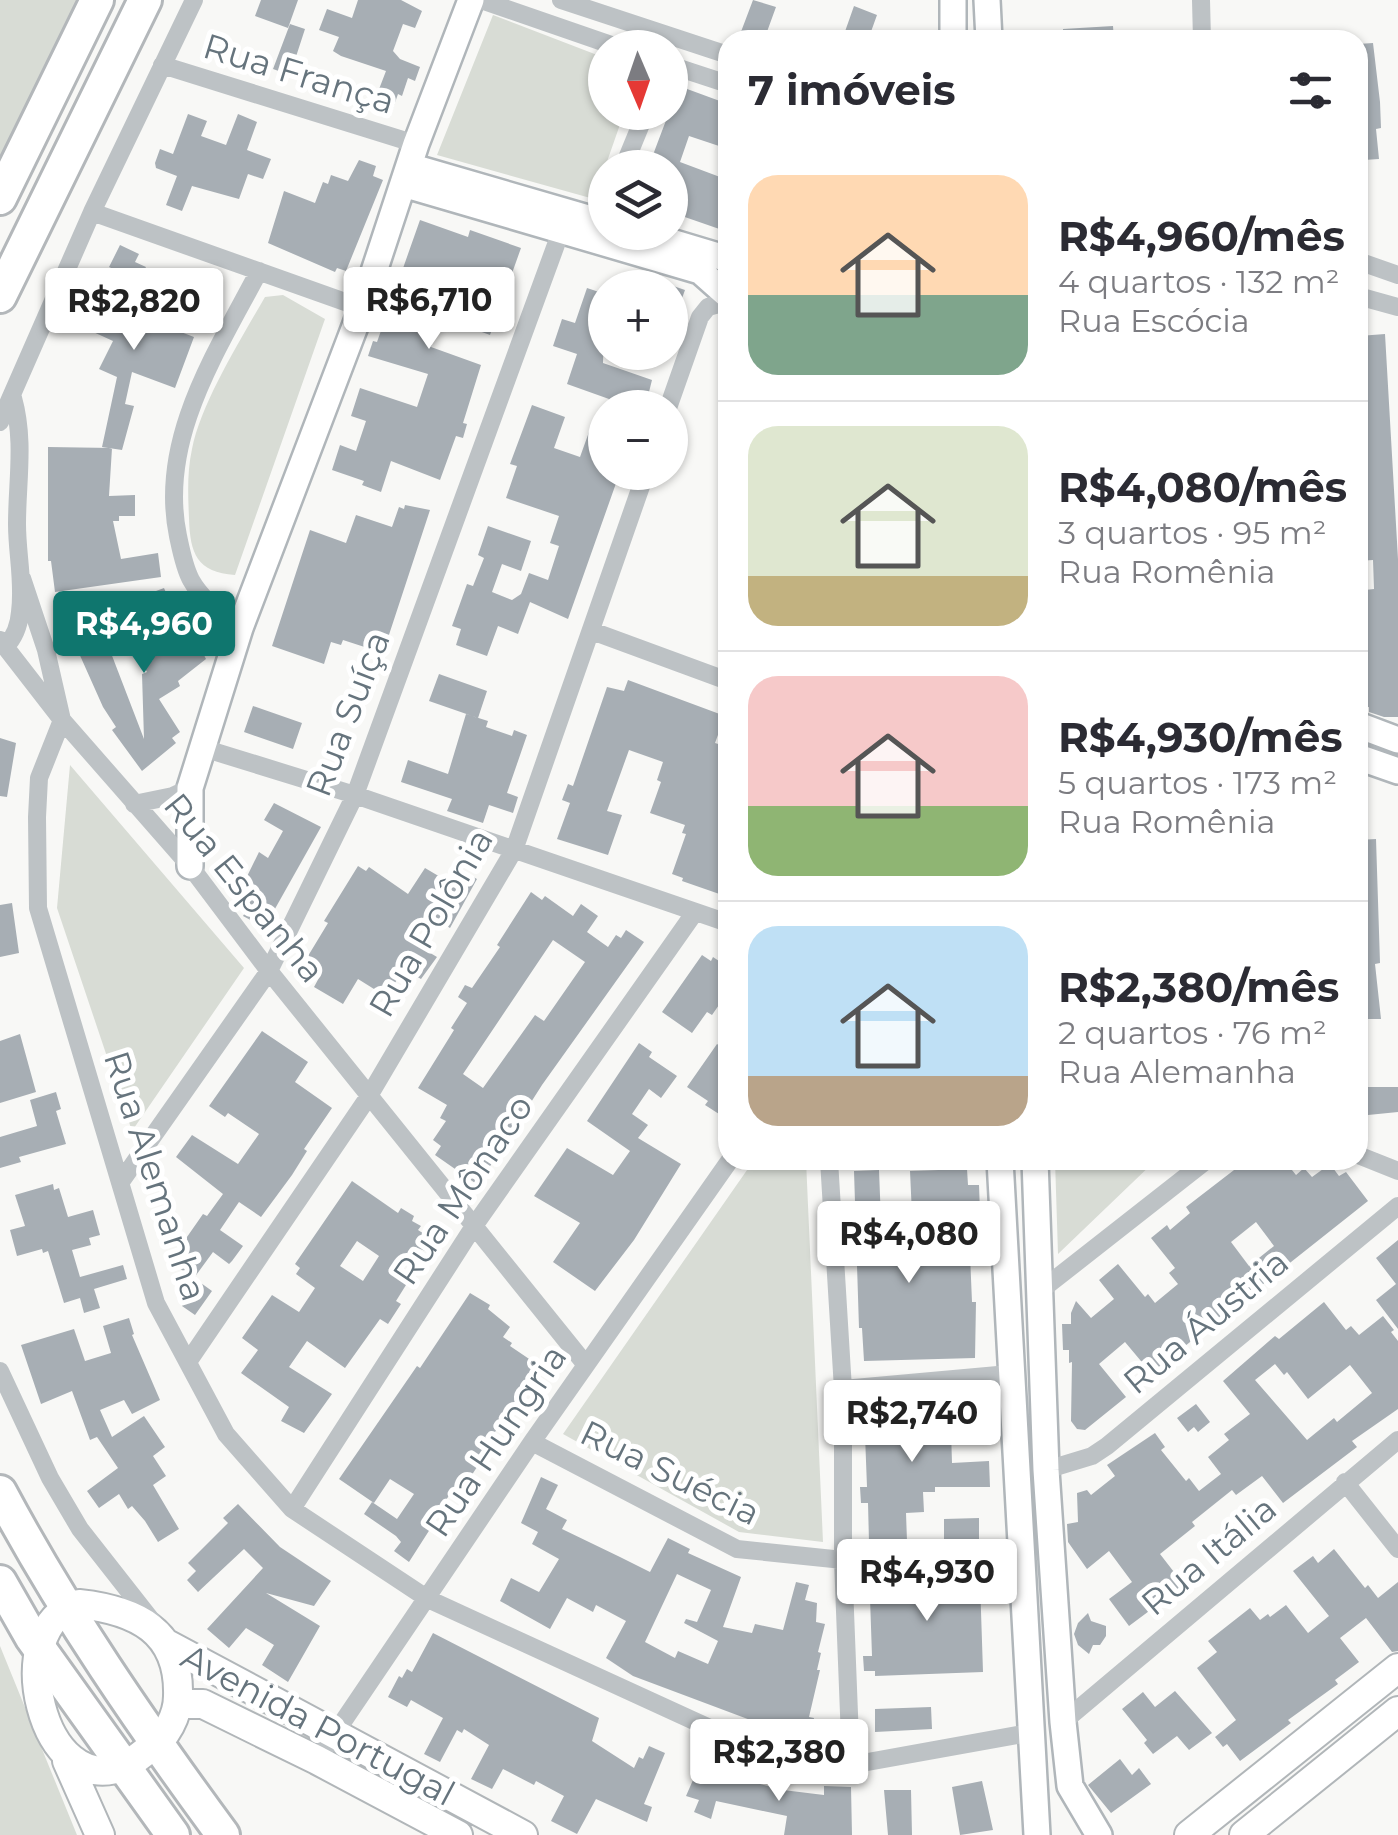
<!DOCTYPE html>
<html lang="pt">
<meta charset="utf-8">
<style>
:root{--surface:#fff;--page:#f2f2f3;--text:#2b2b33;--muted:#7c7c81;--line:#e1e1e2;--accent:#0f766e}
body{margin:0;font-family:Montserrat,sans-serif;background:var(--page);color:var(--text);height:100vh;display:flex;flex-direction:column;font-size:38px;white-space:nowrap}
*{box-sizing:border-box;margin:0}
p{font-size:32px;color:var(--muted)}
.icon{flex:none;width:55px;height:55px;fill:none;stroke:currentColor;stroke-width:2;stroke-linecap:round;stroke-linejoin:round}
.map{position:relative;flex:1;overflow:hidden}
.panel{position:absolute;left:718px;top:30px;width:650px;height:1140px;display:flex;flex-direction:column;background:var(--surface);border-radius:30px;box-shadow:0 2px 8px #0004}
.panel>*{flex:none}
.needle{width:65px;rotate:178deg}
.tools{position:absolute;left:588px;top:30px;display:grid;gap:20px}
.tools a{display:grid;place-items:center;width:100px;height:100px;border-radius:50%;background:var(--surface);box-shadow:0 2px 8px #0004;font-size:50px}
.price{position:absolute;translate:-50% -85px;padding:0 22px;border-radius:10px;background:#fff;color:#222;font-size:32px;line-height:65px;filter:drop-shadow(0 2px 5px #0008)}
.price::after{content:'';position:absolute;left:50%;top:60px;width:30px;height:22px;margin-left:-15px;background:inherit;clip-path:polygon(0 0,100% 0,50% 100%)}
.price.selected{background:var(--accent);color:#fff}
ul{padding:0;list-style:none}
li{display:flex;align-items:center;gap:30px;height:250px;padding:0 30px}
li+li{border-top:2px solid var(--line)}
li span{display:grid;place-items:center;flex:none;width:280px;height:200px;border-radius:30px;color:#555}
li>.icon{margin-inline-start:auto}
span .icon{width:120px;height:120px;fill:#fffc;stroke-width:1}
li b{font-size:42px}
h2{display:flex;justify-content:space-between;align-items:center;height:120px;padding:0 30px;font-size:42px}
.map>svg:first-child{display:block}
.green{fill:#d8dcd5}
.building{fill:#a7aeb4;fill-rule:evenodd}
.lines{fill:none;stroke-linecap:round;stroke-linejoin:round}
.secondary-casing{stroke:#b0b6ba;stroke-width:30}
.primary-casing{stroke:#b1b6b9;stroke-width:32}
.highway-casing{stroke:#b3b7ba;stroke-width:38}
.street{stroke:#bdc2c5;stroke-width:18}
.secondary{stroke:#fff;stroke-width:25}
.primary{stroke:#fff;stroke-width:28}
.highway{stroke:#fff;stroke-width:32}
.labels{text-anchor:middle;stroke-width:10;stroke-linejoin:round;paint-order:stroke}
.street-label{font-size:35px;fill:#66747d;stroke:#fff}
</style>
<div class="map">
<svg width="1398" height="1835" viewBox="0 0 1398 1835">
<rect width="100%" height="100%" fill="#f8f8f6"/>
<!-- green -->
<path class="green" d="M0 0H78L0 159Z
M493 15 605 58V112L624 113 594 199 437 155Z
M283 295 325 319 235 575C197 572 190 554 189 518 188 495 187 472 192 449 201 403 241 339 265 297Z
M70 765 244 968 132 1131 57 908Z
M754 1160H806L823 1542 739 1532 563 1434Z
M1055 1160H1156L1058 1254Z
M0 1646 77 1835H0Z"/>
<!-- building -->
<path class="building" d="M261 0H298L288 28 255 16Z
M358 0H401L422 11 415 28 403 24 393 51 400 59 420 67 415 81 408 78 402 96 398 94 390 117 371 110 386 71 341 56 333 51 339 37 319 30 327 9 352 18Z
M753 0 776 7 764 40 739 37Z
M854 6 877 15 868 40H842Z
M290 24 305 29 290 75 273 69Z
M1113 26 1114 40H1063V29Z
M1373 43 1380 102 1381 128 1376 129 1379 159 1364 160 1363 156H1358V44Z
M679 86 728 104V149L689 136 680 162 728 180V232L679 215 684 202 677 199 679 193 670 189V168H648Z
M188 114 207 121 201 136 226 145 238 114 257 122 247 150 271 159 263 179 248 174 239 199 192 186 182 211 166 205 177 176 156 168 155 163 160 149 173 154Z
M359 160 376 166 373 176 383 180 346 271 337 268 335 272 268 243 284 191 315 203 323 182 328 184 331 175 348 181Z
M420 220 468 237 470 230 521 248 490 335 441 317 431 347 481 365 463 423 467 424 463 438 456 436 440 480 391 461 381 492 362 485 364 481 332 470 340 445 356 451 366 421 351 416 360 388 417 407 428 374 368 356 373 341 377 342Z
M120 245 139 254 135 262 146 267 139 281 109 267Z
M635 273 685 290 672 326 670 288H629Z
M126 282 155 296 144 318 194 337 175 388 132 372 125 404 134 406 122 450 102 447 117 377 99 369 113 341 78 325 89 301 112 311Z
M587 288 605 294 603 363 652 380 645 408H606L609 399 567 384 577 354 553 346 562 319 575 323Z
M1385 334 1398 559V717H1384L1369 712V707L1360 708 1358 699V612H1366L1365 590 1374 589 1373 560 1358 561V536H1368L1367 510H1358V434H1362L1361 408H1358V369L1361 360 1359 336Z
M532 405 565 417 554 448 580 457 589 432 605 438V472H620L568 619 530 602 518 634 498 626 487 656 456 645 461 629 452 626 467 584 473 586 484 558 478 555 488 526 531 541 521 571 502 564 492 592 512 600 521 594 529 573 548 580 559 546 550 543 559 516 506 498 517 466 510 464Z
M48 447 112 448 109 496 135 495V516H119V521H113L121 559 158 553 161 577 55 592 51 561H48Z
M405 505 430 510 383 653 343 640 341 645 331 642 324 664 272 646 310 530 346 543 356 515 392 527 399 507 404 509Z
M164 588 191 651 200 647 206 659 178 681 180 686 159 699 180 732 172 738 176 743 142 771 112 730 116 727 103 707 78 651 106 640 144 739 142 674 147 672 143 665 153 660 138 629 126 634 116 606Z
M439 674 487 691 478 718 429 701Z
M628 680 725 716 715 743 728 747V897L682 881 683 878 672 874 686 834 682 833 685 825 650 813 661 782 657 780 663 762 629 750 607 811 622 815 608 855 557 839 570 803 562 800 568 784 573 786 607 687 624 691Z
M253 706 302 723 293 749 244 732Z
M466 714 488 721 486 727 512 736 514 730 527 735 507 793 518 797 513 813 489 805 483 823 447 811 452 799 401 782 408 760 448 774Z
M0 738 16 743 7 797 0 796Z
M274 803 321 827 267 923 258 918 256 923 243 916 246 911 234 903 259 852 268 858 283 831 264 820Z
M1376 839 1380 963 1375 964 1381 1019H1358V840Z
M358 866 366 871 369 867 408 894 425 868 447 881 455 867 477 879 450 928 426 913 410 941 437 957 421 979 403 969 391 990 386 987 382 994 358 979 343 1004 314 987 320 976 309 970 315 960 308 956 328 923 324 921Z
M531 892 542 900 545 896 573 916 581 904 598 916 587 932 608 947 616 935 621 938 626 930 644 942 542 1085 478 1185 435 1155 441 1146 433 1140 446 1121 440 1118 447 1105 418 1088 454 1030 451 1028 467 1003 458 997 465 985 472 988 500 947 497 945ZM553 940 585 962 544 1021 535 1015 483 1088 463 1074Z
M12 903 19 953 0 957V905Z
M702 955 711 961 713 957 728 967V992L712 1015 707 1012 692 1033 662 1012Z
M262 1031 308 1062 295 1082 332 1108 304 1149 307 1151 292 1175 261 1217 239 1202 220 1230 243 1246 232 1261 229 1264 213 1252 194 1278 179 1268 182 1264 173 1257 203 1214 207 1216 223 1194 176 1157 192 1135 238 1164 259 1134 228 1113 225 1117 209 1106Z
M20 1034 36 1092 0 1103V1041Z
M639 1043 652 1052 649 1057 677 1076 661 1098 649 1089 632 1114 648 1125 638 1138 681 1164 634 1240 595 1291 553 1262 580 1223 534 1196 567 1148 613 1175 630 1151 587 1121Z
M717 1044 728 1051V1102L719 1114 705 1105 708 1101 687 1087Z
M1363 1087H1398V1112L1358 1116V1089Z
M56 1092 61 1109 56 1111 66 1144 19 1157 21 1162 0 1168V1137L37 1126 30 1100Z
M1247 1160H1284L1296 1175 1304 1168 1312 1177 1330 1164 1339 1176 1346 1172 1368 1201 1151 1373 1125 1342 1099 1364 1126 1397 1085 1430 1077 1429 1071 1421 1072 1362 1069 1363V1350H1063L1062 1324H1071V1313L1076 1301 1091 1318 1114 1299 1099 1280 1118 1264 1145 1297 1148 1294 1155 1303 1178 1284 1169 1273 1175 1268 1151 1238 1167 1225 1170 1230 1190 1213 1186 1207ZM1256 1222 1274 1246 1249 1266 1231 1242Z
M967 1169 968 1185H979L980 1213 912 1215 910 1171Z
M879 1170 881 1221 924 1219 925 1243 962 1242 963 1254H970L972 1302H976L975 1358 864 1361 862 1328H859L854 1171Z
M352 1181 398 1213 401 1208 414 1216 412 1221 421 1226 418 1230 435 1241 428 1252 415 1247 400 1270 411 1277 396 1301 401 1304 388 1324 380 1319 345 1368 307 1341 289 1367 332 1394 304 1433 281 1421 289 1407 241 1373 258 1350 242 1338 272 1295 299 1312 315 1288 296 1274 300 1268 295 1264ZM357 1241 379 1256 363 1281 340 1266Z
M53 1184 54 1190 59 1188 68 1217 93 1210 100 1235 89 1238 91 1245 72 1250 80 1277 123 1265 127 1279 94 1289 100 1308 84 1313 80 1298 64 1303 48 1251 43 1253 42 1249 17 1256 10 1230 25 1226 15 1195Z
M1398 1240V1329L1376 1300 1396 1284 1376 1258Z
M194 1278 212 1291 195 1315 182 1306 186 1301 181 1297Z
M470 1293 490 1305 488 1309 510 1327 503 1337 512 1343 510 1346 541 1367 525 1390 528 1391 518 1405 515 1403 509 1410 474 1465 477 1467 464 1487 458 1483 438 1511 441 1512 409 1562 394 1551 401 1542 396 1536 364 1514 372 1502 397 1519 414 1494 390 1479 374 1503 339 1479 417 1366 420 1368Z
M1324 1302 1346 1330 1351 1326 1359 1335 1383 1316 1394 1330 1391 1332 1398 1341V1409L1352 1441 1357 1447 1283 1503 1262 1476 1236 1495 1232 1490 1192 1522 1195 1526 1160 1554 1184 1585 1129 1626 1109 1599 1132 1582 1109 1551 1087 1569 1068 1542 1067 1524 1078 1522 1077 1493 1087 1490 1091 1495 1115 1476 1107 1465 1155 1433 1165 1447 1161 1450 1186 1481 1189 1478 1199 1491 1221 1474 1208 1457 1229 1440 1224 1434 1250 1414 1223 1381 1275 1336 1279 1339ZM1275 1364 1284 1375 1287 1372 1308 1399 1350 1365 1372 1393 1337 1422 1334 1418 1307 1440 1255 1380Z
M129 1318 134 1334 132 1335 160 1400 132 1414 124 1400 100 1410 112 1437 144 1416 165 1447 153 1456 166 1476 153 1485 179 1529 158 1542 145 1521 132 1506 128 1509 119 1494 99 1508 87 1491 118 1468 97 1437 90 1440 72 1391 41 1404 21 1345 74 1329 85 1361 111 1353 103 1326Z
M972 1404 973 1430 951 1431 952 1463 989 1461 990 1487H935V1492H923L924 1512 906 1513 907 1541 869 1542 868 1503H861L860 1487H867L864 1409 900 1407V1417H905V1422L933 1421 932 1406Z
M1196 1404 1210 1422 1198 1432 1194 1427 1188 1432 1177 1418Z
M541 1477 558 1485 546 1509 567 1520 562 1529 620 1557 650 1572 668 1538 690 1549 688 1553 741 1577 723 1627 752 1633 755 1624 783 1630 796 1582 809 1585 805 1600 817 1603 816 1622 825 1624 818 1652 821 1653 817 1670H820L809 1717 814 1718 812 1731H780L752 1724 753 1721 633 1676 606 1658 626 1621 596 1605 593 1612 567 1598 550 1629 500 1601 511 1578 539 1592 559 1559 532 1544 538 1532 521 1523ZM677 1574 711 1590 697 1622 686 1619 684 1623 718 1641 708 1664 678 1651 675 1658 645 1642Z
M238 1504 280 1547 331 1581 314 1606 266 1593 320 1626 288 1682 262 1665 274 1645 246 1628 229 1648 207 1629 263 1568 244 1549 198 1592 187 1580 196 1571 188 1563 228 1523 223 1518Z
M979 1518V1545L944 1546V1519Z
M942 1546 943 1582 980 1581 983 1672 875 1676V1671H864L863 1656H872L870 1598 892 1597V1587H896L895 1569 926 1568 925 1547Z
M1334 1549 1365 1588 1368 1585 1378 1598 1398 1582V1651L1392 1652 1366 1618 1340 1638 1359 1662 1335 1680 1338 1684 1288 1720 1291 1723 1240 1761 1227 1744 1223 1747 1215 1737 1236 1720 1197 1668 1217 1652 1208 1641 1250 1608 1260 1620 1268 1614 1270 1617 1286 1605 1308 1633 1329 1616 1293 1571 1313 1556 1318 1563Z
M1088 1613 1091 1621 1106 1626V1636L1100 1645H1093L1089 1654 1078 1645 1074 1634 1078 1623Z
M433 1633 599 1718 592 1741 634 1768 639 1757 643 1759 649 1746 665 1753 644 1804 652 1807 647 1822 596 1799 577 1834 551 1821 564 1796 536 1781 534 1785 503 1769 492 1789 471 1779 489 1745 464 1729 462 1733 457 1730 440 1762 424 1754 443 1718 411 1700 407 1707 388 1697 399 1676 402 1678 407 1669 412 1672Z
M1175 1691 1212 1733 1189 1750 1177 1736 1153 1754 1144 1743 1147 1740 1122 1709 1143 1692 1155 1707Z
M931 1707 932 1729 875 1732V1709Z
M1120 1759 1132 1775 1139 1768 1151 1784 1111 1813 1088 1785Z
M707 1770 783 1790 824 1795V1786L851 1787 852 1835H784L787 1816 716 1801 711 1819 694 1812 699 1800 686 1796 693 1780 702 1782Z
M982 1781 993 1830 960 1835 952 1787Z
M884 1790H911L912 1835H888Z"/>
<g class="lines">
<defs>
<path id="secondary" d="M953 0V40
M987 0 989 40
M409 166 605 223
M403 184 700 271 726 294
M638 232 728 259
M1358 725 1398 740
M1358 757 1398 771
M190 866V788L240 628 362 308 416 144 471 0
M1000 1160 1037 1835
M1035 1160 1046 1470 1063 1722 1070 1786 1099 1835"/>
<path id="primary" d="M79 1604C136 1610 180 1631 178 1696 178 1715 166 1738 150 1748 142 1754 133 1762 124 1766 42 1802 0 1625 79 1604Z
M167 1644 523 1835
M178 1704H203L317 1760 458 1835
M67 1761 100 1835
M1189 1835 1398 1668
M1244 1835 1398 1711"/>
<path id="highway" d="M0 198 97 0
M0 296 145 0
M0 1492C64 1612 142 1725 223 1835
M0 1582 32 1638 173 1835"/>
</defs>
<!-- secondary casing -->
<use href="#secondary" class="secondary-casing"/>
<!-- primary casing -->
<use href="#primary" class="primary-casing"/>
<!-- highway casing -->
<use href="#highway" class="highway-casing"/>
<!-- street -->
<path class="street" d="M481 0 620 48
M561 0 728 55
M1201 0 1202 40
M162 65 416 144
M670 65 728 84
M623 168 646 112
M92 212 362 308
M1358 261 1398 275
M1358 296 1398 307
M668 408 700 317 708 307 726 302
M0 422 92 212 194 0
M22 578 46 650 62 720 39 778 37 817 38 908 156 1303 226 1434 292 1509 428 1599 751 1747 851 1765 1029 1733
M240 628C222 614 202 600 191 580 184 567 181 550 178 536 158 440 216 353 259 271
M592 631 728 681
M0 640 62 720 190 866 269 971 586 1365
M5 647C15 637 19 626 20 612 24 582 17 554 17 524 17 481 25 441 13 398
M203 748 355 795 728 923
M134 804 173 796 190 788
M1358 1155 1398 1171
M829 1160 843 1389V1560L851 1765
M120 1183 269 971 355 795 561 231
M1040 1291 1207 1160
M188 1362 369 1096 514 850 646 472
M0 1371 50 1478 80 1529 153 1622
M843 1389 1009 1374
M532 1442 737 1549 843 1560
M1046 1470 1092 1456 1107 1446 1398 1206
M1345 1482 1398 1549
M292 1509 474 1226 695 912
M1063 1722 1398 1440
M317 1760 532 1442 730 1160"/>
<!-- secondary -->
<use href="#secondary" class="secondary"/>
<!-- primary -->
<use href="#primary" class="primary"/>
<!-- highway -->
<use href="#highway" class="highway"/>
</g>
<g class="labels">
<!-- street labels -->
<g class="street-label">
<text transform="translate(299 74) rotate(17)" y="12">Rua França</text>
<text transform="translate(348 714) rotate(-69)" y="12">Rua Suíça</text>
<text transform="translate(244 888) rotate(51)" y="12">Rua Espanha</text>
<text transform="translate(431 923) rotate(-60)" y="12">Rua Polônia</text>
<text transform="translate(155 1176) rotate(72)" y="12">Rua Alemanha</text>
<text transform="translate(463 1190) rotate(-56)" y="12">Rua Mônaco</text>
<text transform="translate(1206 1322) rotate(-40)" y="12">Rua Áustria</text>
<text transform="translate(496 1441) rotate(-56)" y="12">Rua Hungria</text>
<text transform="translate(670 1473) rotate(26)" y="12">Rua Suécia</text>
<text transform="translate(1209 1556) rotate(-40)" y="12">Rua Itália</text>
<text transform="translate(318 1725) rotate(28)" y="12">Avenida Portugal</text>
</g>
</g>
</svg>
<div class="tools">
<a><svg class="needle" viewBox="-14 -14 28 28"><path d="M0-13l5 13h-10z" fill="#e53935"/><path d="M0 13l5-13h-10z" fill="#7c7c81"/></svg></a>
<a><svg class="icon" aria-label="layers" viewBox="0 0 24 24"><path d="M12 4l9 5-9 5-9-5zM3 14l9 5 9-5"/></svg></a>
<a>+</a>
<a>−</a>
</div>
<b class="price" style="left:429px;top:352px">R$6,710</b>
<b class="price" style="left:134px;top:353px">R$2,820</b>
<b class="price selected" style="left:144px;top:676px">R$4,960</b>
<b class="price" style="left:909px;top:1286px">R$4,080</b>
<b class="price" style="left:912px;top:1465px">R$2,740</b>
<b class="price" style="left:927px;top:1624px">R$4,930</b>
<b class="price" style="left:779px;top:1804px">R$2,380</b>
<section class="panel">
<h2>7 imóveis<svg class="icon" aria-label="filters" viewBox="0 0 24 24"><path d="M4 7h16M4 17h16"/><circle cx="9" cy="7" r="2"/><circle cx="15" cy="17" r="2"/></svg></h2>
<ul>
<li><span style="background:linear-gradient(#ffd9b3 60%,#7fa58c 0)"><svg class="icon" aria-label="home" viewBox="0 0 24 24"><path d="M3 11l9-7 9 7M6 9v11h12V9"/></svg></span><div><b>R$4,960/mês</b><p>4 quartos · 132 m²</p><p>Rua Escócia</p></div></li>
<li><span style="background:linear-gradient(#dfe7d0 75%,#c2b280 0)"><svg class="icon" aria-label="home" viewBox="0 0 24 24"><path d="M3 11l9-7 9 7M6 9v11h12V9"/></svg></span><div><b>R$4,080/mês</b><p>3 quartos · 95 m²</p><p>Rua Romênia</p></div></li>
<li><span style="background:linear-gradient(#f6c9c9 65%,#8fb573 0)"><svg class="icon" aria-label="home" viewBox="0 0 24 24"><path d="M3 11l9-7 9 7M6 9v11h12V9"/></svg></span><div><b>R$4,930/mês</b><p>5 quartos · 173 m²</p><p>Rua Romênia</p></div></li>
<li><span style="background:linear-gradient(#bfe0f5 75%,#b9a48a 0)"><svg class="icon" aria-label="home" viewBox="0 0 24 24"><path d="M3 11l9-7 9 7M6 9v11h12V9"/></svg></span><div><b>R$2,380/mês</b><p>2 quartos · 76 m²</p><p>Rua Alemanha</p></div></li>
</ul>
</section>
</div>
